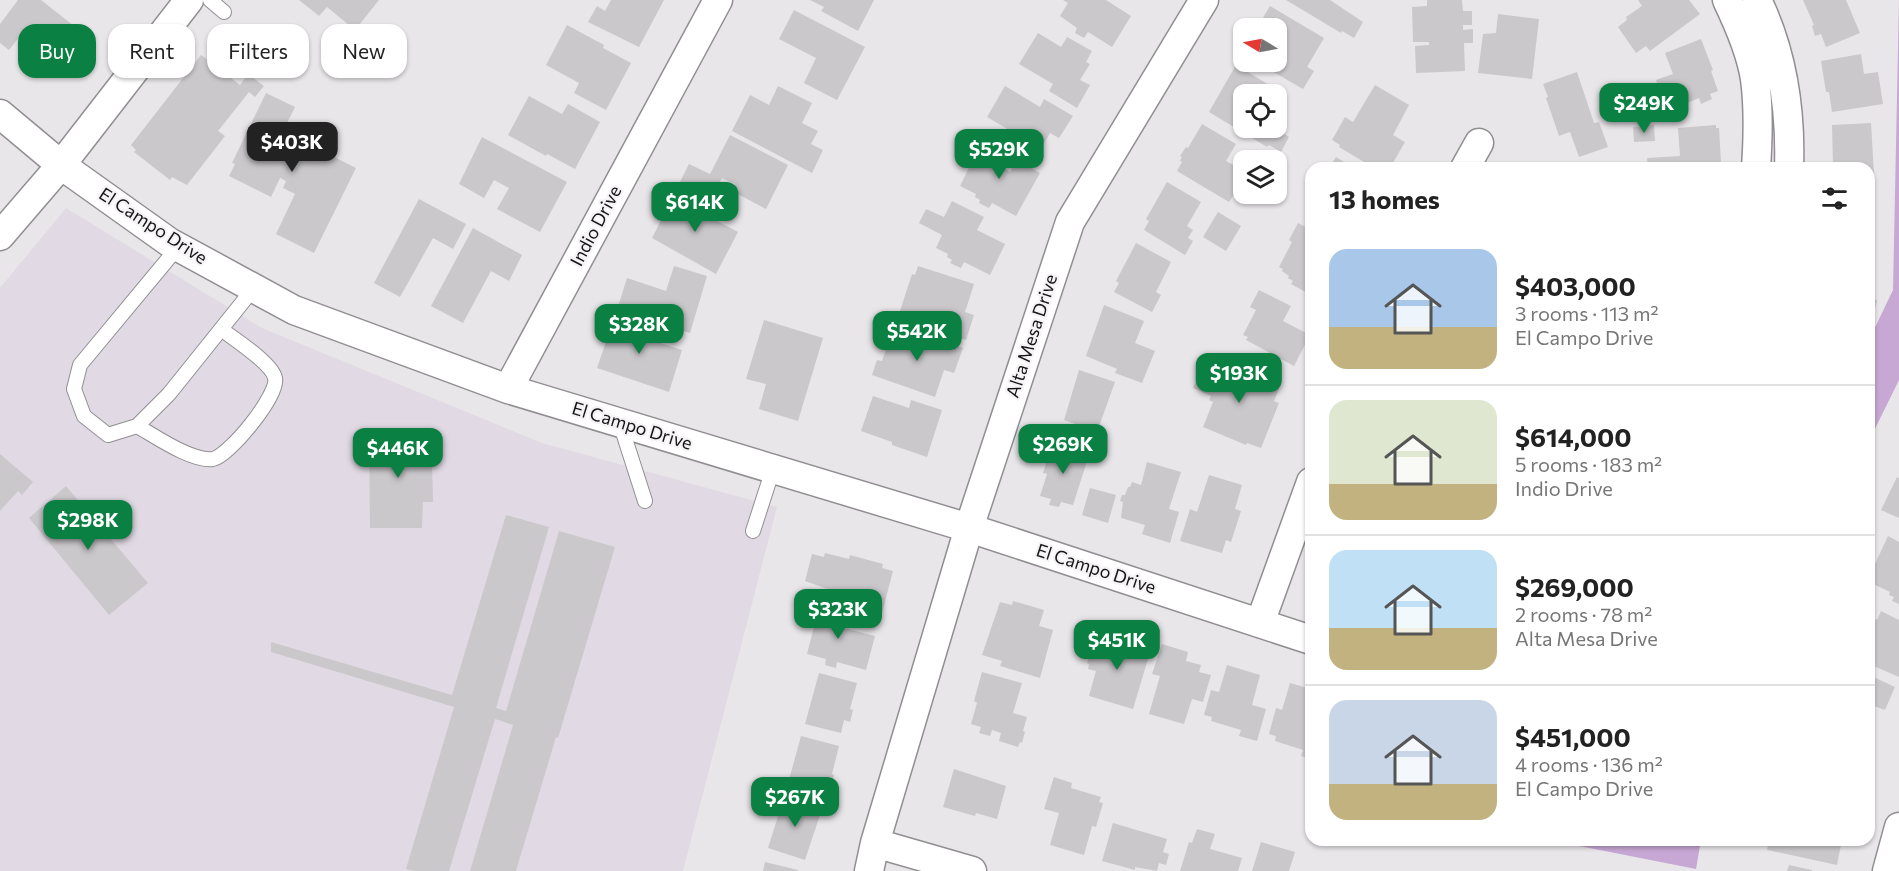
<!DOCTYPE html>
<meta charset="utf-8">
<style>
:root{--surface:#fff;--page:#f6f6f6;--text:#222;--muted:#767676;--line:#e0e0e0;--accent:#0b8043}
body{margin:0;font-family:Commissioner,sans-serif;background:var(--page);color:var(--text);height:100vh;display:flex;flex-direction:column;font-size:22px;white-space:nowrap}
*{box-sizing:border-box;margin:0}
p{font-size:20px;color:var(--muted)}
.icon{flex:none;width:33px;height:33px;fill:none;stroke:currentColor;stroke-width:2;stroke-linecap:round;stroke-linejoin:round}
.map{position:relative;flex:1;overflow:hidden}
.drawer{position:absolute;left:1305px;top:162px;width:570px;height:684px;display:flex;flex-direction:column;background:var(--surface);border-radius:18px;box-shadow:0 2px 4px #0004}
.drawer>*{flex:none}
.hud{position:absolute;left:18px;top:24px;width:570px;height:54px;display:flex;gap:12px}
.needle{width:39px;rotate:280deg}
.controls{position:absolute;left:1233px;top:18px;display:grid;gap:12px}
.controls a{display:grid;place-items:center;width:54px;height:54px;border-radius:12px;background:var(--surface);box-shadow:0 2px 4px #0004;font-size:30px}
.price{position:absolute;translate:-50% -51px;padding:0 14px;border-radius:12px;background:var(--accent);color:#fff;font-size:20px;line-height:39px;filter:drop-shadow(0 2px 3px #0008)}
.price::after{content:'';position:absolute;left:50%;top:36px;width:18px;height:14px;margin-left:-9px;background:inherit;clip-path:polygon(0 0,100% 0,50% 100%)}
.price.selected{background:#222;color:#fff}
ul{padding:0;list-style:none}
li{display:flex;align-items:center;gap:18px;height:150px;padding:0 24px}
li+li{border-top:2px solid var(--line)}
li span{display:grid;place-items:center;flex:none;width:168px;height:120px;border-radius:18px;color:#555}
li>.icon{margin-inline-start:auto}
span .icon{width:72px;height:72px;fill:#fffc;stroke-width:1}
li b{font-size:26px}
h2{display:flex;justify-content:space-between;align-items:center;height:72px;padding:0 24px;font-size:26px}
.chip{padding:0 21px;border-radius:18px;background:var(--surface);box-shadow:0 2px 4px #0004;font-size:21px;line-height:54px}
.chip.selected{background:var(--accent);color:#fff}
.map>svg:first-child{display:block}
.built{fill:#e1dae4}
.forest{fill:#c7a7d4}
.building{fill:#cac8cb}
.lines{fill:none;stroke-linecap:round;stroke-linejoin:round}
.lane-casing{stroke:#918e92;stroke-width:16}
.street-casing{stroke:#918e92;stroke-width:31}
.lane{stroke:#fff;stroke-width:14}
.street{stroke:#fff;stroke-width:28}
.labels{text-anchor:middle;stroke-width:4.5;stroke-linejoin:round;paint-order:stroke}
.street-label{font-size:18px;fill:#161516;stroke:#f6f3f7}
</style>
<div class="map">
<svg width="1899" height="871" viewBox="0 0 1899 871">
<rect width="100%" height="100%" fill="#e9e6ea"/>
<!-- built -->
<path class="built" d="M66 208 262 328 542 443 777 507 683 871H0V288Z"/>
<!-- forest -->
<path class="forest" d="M1899 0V380L1869 441V340L1893 290Z
M1549 840H1701L1696 869Z"/>
<!-- building -->
<path class="building" d="M18 0H41L88 37 58 75 29 51 40 38 27 27 9 50 0 43V24Z
M299 0H379L355 30 327 7 319 16Z
M611 0H664L639 47 588 22 597 6 605 11Z
M810 0H874L858 31 821 11 824 7Z
M1063 0H1106L1131 16 1112 47 1088 32 1084 38 1075 33 1077 28 1060 16 1068 3Z
M1286 0H1330L1363 22 1354 38 1342 31 1341 33Z
M1427 0H1462L1463 11H1472V25H1463V30L1473 29V43H1464L1465 71 1416 73 1415 46 1429 45V42H1413L1412 7 1427 6Z
M1638 0H1689L1700 14 1650 51 1646 46 1636 53 1618 27 1627 20 1626 17 1642 6Z
M1803 0H1846L1860 33 1826 47 1821 34 1815 36 1812 26 1814 25Z
M1270 6 1324 38 1307 67 1314 71 1303 89 1256 62H1276V28H1257Z
M794 10 865 47 837 100 804 83 816 58 779 39Z
M1498 14 1539 19 1532 79 1478 73 1483 34 1496 33Z
M567 25 604 45 603 48 631 63 606 110 574 93 579 83 546 65Z
M1038 33 1061 47 1067 37 1092 51 1086 62 1090 64 1080 80 1090 85 1077 108 1049 91 1053 84 1019 64Z
M1701 39 1713 70 1711 71 1718 91 1710 94 1712 99 1701 104 1699 98 1668 111 1667 107 1660 110 1653 92 1659 89 1656 80 1673 74 1665 53Z
M1861 54 1864 74 1878 72 1883 104 1832 112 1829 92H1826L1821 61Z
M201 55 240 85 248 74 264 86 255 97 249 92 218 131 225 136 187 185 172 177 170 180 134 152 136 150 131 145Z
M1236 65 1271 86 1266 94H1244V128H1276V112L1285 117 1278 130 1289 137 1281 152 1269 145 1267 147 1209 112Z
M1577 72 1594 123 1599 122 1608 147 1579 157 1570 132 1559 136 1546 98 1548 97 1543 84Z
M1375 85 1409 105 1393 135 1405 142 1390 168H1374L1339 147 1340 145 1332 140 1345 117 1353 122Z
M778 86 812 103 802 123 818 131 811 144 823 150 812 173 732 131 750 95 769 105Z
M1005 86 1040 107 1044 99 1073 116 1059 138 1050 133 1036 157 1006 139 1011 131 987 117Z
M266 93 295 107 283 131 356 168 314 253 276 234 295 194 283 188 286 181 280 178 271 197 229 176 235 164 232 163Z
M529 96 562 114 568 104 600 122 575 169 547 154 546 156 508 135Z
M1871 123 1874 174H1869V168H1839V164H1833L1832 125Z
M1202 124 1236 144 1226 161 1244 171V179L1229 202 1177 171 1182 162 1180 161 1182 157 1180 156 1186 147 1188 148Z
M1654 125 1655 141 1634 142 1633 127Z
M1716 125V128H1719L1721 162 1715 163 1716 168H1648L1647 158 1680 156 1678 128Z
M730 135 788 165 766 209 732 191 735 184 722 178 710 200 679 184 689 164 710 174Z
M482 137 567 182 540 232 497 209 509 188 494 180 484 198 459 184Z
M982 141 1012 157 1005 169 1010 172 1017 160 1040 173 1016 216 992 203 989 208 979 203 980 200 975 197 976 194 960 186Z
M1336 157 1354 168H1329Z
M1646 163V168H1632V164Z
M1167 182 1201 202 1187 226 1193 230 1188 238 1193 241 1185 255 1144 230 1149 221 1146 219Z
M677 189 708 206 704 214 738 232 716 274 652 238Z
M419 199 466 224 453 249 433 238 400 297 374 283Z
M952 201 984 217 977 230 1005 244 990 275 964 262 961 268 950 263 952 260 947 257 948 254 936 248 942 235 919 223 926 209 944 217Z
M1218 212 1241 226 1226 251 1203 237Z
M1298 223 1311 230V295L1291 284 1293 281 1288 278 1289 276 1282 271 1283 269 1279 267 1292 242 1289 240Z
M473 228 522 255 509 281 491 271 463 323 431 306Z
M1136 243 1171 262 1156 292 1161 295 1152 312 1114 292 1119 283 1116 281Z
M674 266 707 276 690 333 617 310 627 278 666 291Z
M918 266 974 284 965 312 974 315 966 340 898 317 912 274 915 275Z
M1259 290 1291 306 1283 321 1310 335 1294 366 1246 340 1248 337 1243 335 1256 310 1250 307Z
M1869 298 1877 300 1870 330H1869Z
M1104 305 1144 321 1135 343 1155 351 1142 383 1115 373 1117 369 1086 356Z
M615 315 649 326 645 338 682 350 669 392 597 368Z
M764 320 823 338 798 421 759 409 766 384 746 379Z
M892 332 914 339 917 332 963 348 954 373 944 370 935 397 872 375 877 360 882 361Z
M1203 365 1220 372 1221 371 1225 372 1228 365 1280 386 1274 401 1279 403 1261 448 1247 443 1246 445 1203 427 1213 402 1209 400 1211 396 1193 388Z
M1079 370 1115 382 1097 432 1084 427 1082 434 1073 430 1075 424 1064 420Z
M873 396 909 408 911 400 942 410 927 457 892 445V442L861 431Z
M369 429H422V464L432 463 433 502H423L422 528H370Z
M1052 444 1089 455 1073 505 1061 502 1059 507 1049 505 1051 499 1040 496 1047 474 1043 473Z
M0 454 33 482 22 495 18 491 0 511Z
M1147 462 1181 472 1169 509 1179 512 1170 543 1142 534 1145 525 1121 518 1123 502 1120 501 1122 495H1125L1128 487H1130L1132 482 1141 485Z
M1209 475 1242 485 1235 509 1241 511 1231 542 1226 540 1222 553 1180 541 1190 509 1197 512Z
M1897 477 1899 478V518L1881 510Z
M66 486 148 583 109 615 29 518Z
M1090 488 1116 495 1108 523 1082 515Z
M506 515 549 527 496 708 506 711 559 531 615 547 558 738 556 737 516 871H470L513 725 495 719 449 871H414L406 869 454 707 271 652V642L452 695Z
M1888 536 1899 542V604L1892 601 1894 597 1889 595 1890 592 1869 582V577Z
M825 553 849 559 850 555 883 564 882 568 893 571 882 613 838 601 839 593 805 581 812 554 824 557Z
M1013 601 1044 610 1039 626 1053 630 1040 678 1000 666 1002 661 982 655 1000 602 1012 605Z
M816 604 848 613 844 628 875 636 866 670 837 662 836 668 825 665 826 659 807 654 815 623 811 622Z
M1881 611 1899 620V677L1869 664V616L1877 620Z
M1095 635 1150 652 1133 709 1089 696 1096 671 1088 669 1089 664 1087 663Z
M1162 644 1188 652 1186 661 1201 665 1199 672 1211 675 1203 702 1192 699 1184 724 1149 714 1160 676 1152 674Z
M1227 665 1260 675 1252 705 1266 709 1257 741 1239 736 1241 730 1211 721 1212 717 1204 715 1211 690 1219 692Z
M982 672 1022 683 1013 713 1027 717 1023 731 1025 732 1022 743 1020 742 1018 747 999 741 1001 733 992 730 990 736 979 733 981 727 971 724 977 703 974 701Z
M819 673 857 683 850 709 853 710 850 722 844 720 841 733 805 724Z
M1869 675 1895 687 1885 710 1874 706 1869 718Z
M1290 683 1311 689V759L1301 756 1303 750 1275 741 1276 736 1269 734 1276 708 1282 710Z
M801 736 839 746 832 774 834 775 832 785 826 783 822 796 787 787Z
M954 769 1006 786 997 819 976 813 975 816 943 807Z
M1054 777 1072 783 1071 788 1101 797 1099 802 1103 803 1096 827 1092 826 1084 855 1050 845 1059 813 1044 809Z
M784 797 822 809 805 860 768 848Z
M1113 823 1167 839 1163 852 1169 854 1166 865 1159 863 1157 871 1135 867V870L1102 861Z
M1197 829 1215 834 1210 849 1242 858 1238 871H1180L1189 842 1192 843Z
M1769 840H1842L1837 865 1767 850Z
M1261 842 1295 852 1289 871H1252Z
M765 862 798 870V871H763Z
M1789 865 1812 870V871H1787Z"/>
<g class="lines">
<defs>
<path id="lane" d="M210 0 224 12
M178 247 80 365 74 389 84 416 108 435 137 426 169 394 254 288
M620 423 645 501
M137 426C155 436 192 462 213 459 229 456 279 395 275 378 272 363 234 339 221 329
M753 531 773 469"/>
<path id="street" d="M1727 0C1739 25 1751 52 1755 79 1759 109 1758 139 1756 168
M1757 0C1783 53 1791 109 1789 168
M0 114 61 165 169 242 294 310 508 389 969 528 1311 640
M1465 168 1479 143
M0 236 61 165 189 0
M508 389 718 0
M1260 623 1311 482
M875 843 972 871
M869 871 875 843 969 528 1070 222 1204 0
M1887 871 1899 827"/>
</defs>
<!-- lane casing -->
<use href="#lane" class="lane-casing"/>
<!-- street casing -->
<use href="#street" class="street-casing"/>
<!-- lane -->
<use href="#lane" class="lane"/>
<!-- street -->
<use href="#street" class="street"/>
</g>
<g class="labels">
<!-- street labels -->
<g class="street-label">
<text transform="translate(153 226) rotate(33)" y="6">El Campo Drive</text>
<text transform="translate(596 226) rotate(-62)" y="6">Indio Drive</text>
<text transform="translate(1032 336) rotate(-72)" y="6">Alta Mesa Drive</text>
<text transform="translate(632 426) rotate(17)" y="6">El Campo Drive</text>
<text transform="translate(1096 569) rotate(18)" y="6">El Campo Drive</text>
</g>
</g>
</svg>
<div class="controls">
<a><svg class="needle" viewBox="-14 -14 28 28"><path d="M0-13l5 13h-10z" fill="#e53935"/><path d="M0 13l5-13h-10z" fill="#767676"/></svg></a>
<a><svg class="icon" aria-label="locate" viewBox="0 0 24 24"><circle cx="12" cy="12" r="6"/><path d="M12 2v4M12 18v4M2 12h4M18 12h4"/></svg></a>
<a><svg class="icon" aria-label="layers" viewBox="0 0 24 24"><path d="M12 4l9 5-9 5-9-5zM3 14l9 5 9-5"/></svg></a>
</div>
<b class="price" style="left:1644px;top:134px">$249K</b>
<b class="price selected" style="left:292px;top:173px">$403K</b>
<b class="price" style="left:999px;top:180px">$529K</b>
<b class="price" style="left:695px;top:233px">$614K</b>
<b class="price" style="left:639px;top:355px">$328K</b>
<b class="price" style="left:917px;top:362px">$542K</b>
<b class="price" style="left:1239px;top:404px">$193K</b>
<b class="price" style="left:1063px;top:475px">$269K</b>
<b class="price" style="left:398px;top:479px">$446K</b>
<b class="price" style="left:88px;top:551px">$298K</b>
<b class="price" style="left:838px;top:640px">$323K</b>
<b class="price" style="left:1117px;top:671px">$451K</b>
<b class="price" style="left:795px;top:828px">$267K</b>
<div class="hud">
<a class="chip selected">Buy</a>
<a class="chip">Rent</a>
<a class="chip">Filters</a>
<a class="chip">New</a>
</div>
<section class="drawer">
<h2>13 homes<svg class="icon" aria-label="filters" viewBox="0 0 24 24"><path d="M4 7h16M4 17h16"/><circle cx="9" cy="7" r="2"/><circle cx="15" cy="17" r="2"/></svg></h2>
<ul>
<li><span style="background:linear-gradient(#a9c7e8 65%,#c2b280 0)"><svg class="icon" aria-label="home" viewBox="0 0 24 24"><path d="M3 11l9-7 9 7M6 9v11h12V9"/></svg></span><div><b>$403,000</b><p>3 rooms · 113 m²</p><p>El Campo Drive</p></div></li>
<li><span style="background:linear-gradient(#dfe7d0 70%,#c2b280 0)"><svg class="icon" aria-label="home" viewBox="0 0 24 24"><path d="M3 11l9-7 9 7M6 9v11h12V9"/></svg></span><div><b>$614,000</b><p>5 rooms · 183 m²</p><p>Indio Drive</p></div></li>
<li><span style="background:linear-gradient(#bfe0f5 65%,#c2b280 0)"><svg class="icon" aria-label="home" viewBox="0 0 24 24"><path d="M3 11l9-7 9 7M6 9v11h12V9"/></svg></span><div><b>$269,000</b><p>2 rooms · 78 m²</p><p>Alta Mesa Drive</p></div></li>
<li><span style="background:linear-gradient(#c9d6e8 70%,#c2b280 0)"><svg class="icon" aria-label="home" viewBox="0 0 24 24"><path d="M3 11l9-7 9 7M6 9v11h12V9"/></svg></span><div><b>$451,000</b><p>4 rooms · 136 m²</p><p>El Campo Drive</p></div></li>
</ul>
</section>
</div>
